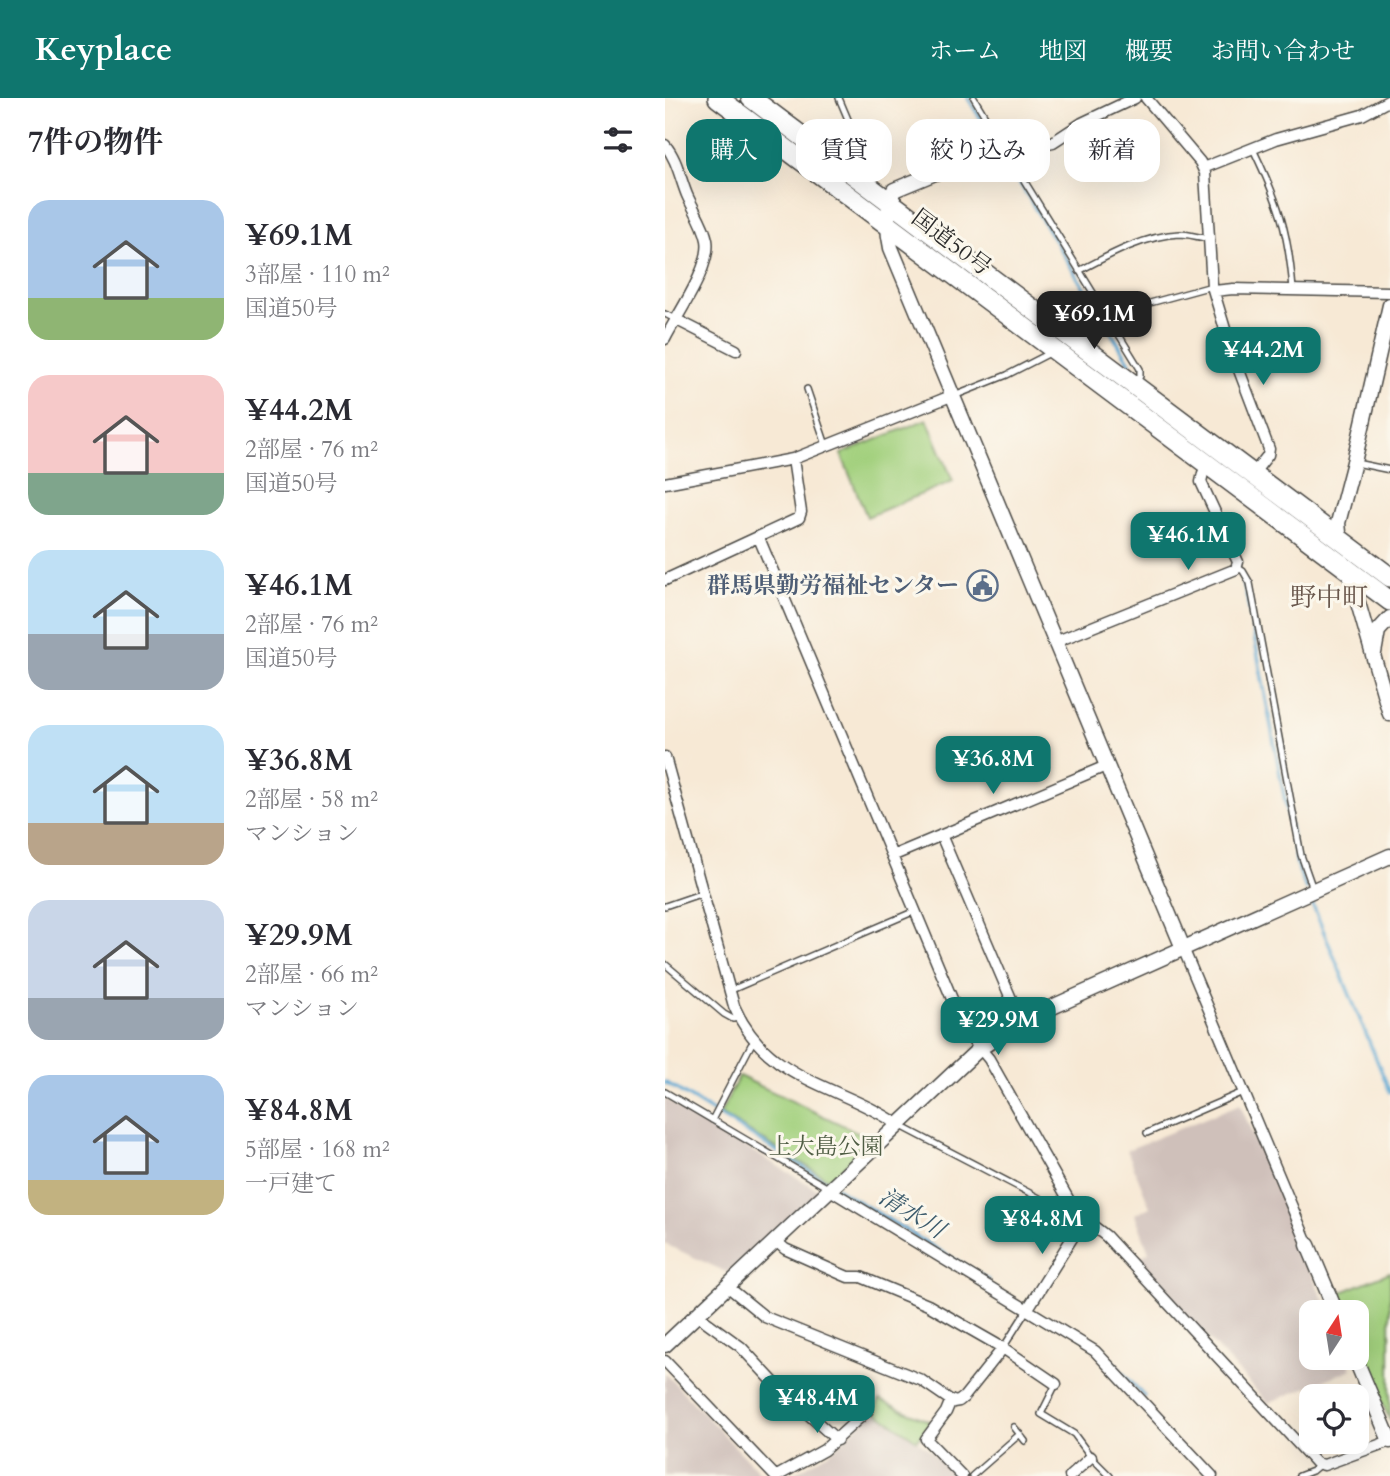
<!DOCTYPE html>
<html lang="ja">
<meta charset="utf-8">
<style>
:root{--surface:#fff;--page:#f7f7f7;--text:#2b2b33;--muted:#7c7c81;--accent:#0f766e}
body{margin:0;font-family:Cardo,"Noto Serif JP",serif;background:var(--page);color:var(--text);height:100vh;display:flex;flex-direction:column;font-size:26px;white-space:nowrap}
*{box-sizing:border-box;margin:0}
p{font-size:23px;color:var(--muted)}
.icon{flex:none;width:38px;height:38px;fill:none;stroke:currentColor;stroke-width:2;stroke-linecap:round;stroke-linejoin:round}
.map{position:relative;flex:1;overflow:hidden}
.side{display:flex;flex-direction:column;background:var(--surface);width:665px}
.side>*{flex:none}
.banner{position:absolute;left:21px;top:21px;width:598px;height:63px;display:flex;gap:14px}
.needle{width:46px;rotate:12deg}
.buttons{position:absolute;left:634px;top:1202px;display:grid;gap:14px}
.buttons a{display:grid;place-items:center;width:70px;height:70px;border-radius:14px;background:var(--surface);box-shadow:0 7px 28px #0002;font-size:35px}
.price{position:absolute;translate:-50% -60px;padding:0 16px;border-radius:14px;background:var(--accent);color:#fff;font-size:23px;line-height:46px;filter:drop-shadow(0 2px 4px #0008)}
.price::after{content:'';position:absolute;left:50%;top:42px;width:21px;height:16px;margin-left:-10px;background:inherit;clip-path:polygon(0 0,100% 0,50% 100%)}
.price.active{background:#222;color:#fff}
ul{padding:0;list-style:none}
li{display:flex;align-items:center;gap:21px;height:175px;padding:0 28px}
li span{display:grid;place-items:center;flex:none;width:196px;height:140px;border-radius:21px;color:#555}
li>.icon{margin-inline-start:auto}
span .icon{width:84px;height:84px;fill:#fffc;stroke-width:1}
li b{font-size:30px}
h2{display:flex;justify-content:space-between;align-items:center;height:84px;padding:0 28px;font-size:30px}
.tag{padding:0 24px;border-radius:21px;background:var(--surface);box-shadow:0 7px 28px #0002;font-size:24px;line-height:63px}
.tag.active{background:var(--accent);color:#fff}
header{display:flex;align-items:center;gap:42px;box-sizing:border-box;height:98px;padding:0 35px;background:var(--accent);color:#fff}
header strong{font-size:33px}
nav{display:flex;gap:38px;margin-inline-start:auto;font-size:24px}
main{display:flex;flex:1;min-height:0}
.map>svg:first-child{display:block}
.industrial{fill:#cfc0ba}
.green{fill:#a2d07d;stroke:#667e54;stroke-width:2}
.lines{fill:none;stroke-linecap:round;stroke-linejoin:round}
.stream{stroke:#58a6d1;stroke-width:3.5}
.lane-casing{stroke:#4a4844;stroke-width:8}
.street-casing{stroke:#4a4844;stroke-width:13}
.secondary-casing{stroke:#4a4844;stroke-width:17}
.highway-casing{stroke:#4a4844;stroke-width:22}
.lane{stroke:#fff;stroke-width:5}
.street{stroke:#fff;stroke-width:10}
.secondary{stroke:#fff;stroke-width:14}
.highway{stroke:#fff;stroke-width:19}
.labels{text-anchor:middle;stroke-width:6;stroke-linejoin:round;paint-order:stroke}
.street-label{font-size:23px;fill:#2b2b2b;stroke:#fbf7ec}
.service-label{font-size:23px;font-weight:bold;fill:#4e5e75;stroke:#fbf7ec;text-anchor:end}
.park-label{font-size:23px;fill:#4f5d44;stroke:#fbf7ec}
.water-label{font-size:24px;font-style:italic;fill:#3d5c6d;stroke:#fbf7ec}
.quarter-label{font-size:26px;fill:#6a584d;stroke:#fbf7ec}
</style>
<header>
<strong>Keyplace</strong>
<nav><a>ホーム</a><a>地図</a><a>概要</a><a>お問い合わせ</a></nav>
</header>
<main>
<section class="side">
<h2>7件の物件<svg class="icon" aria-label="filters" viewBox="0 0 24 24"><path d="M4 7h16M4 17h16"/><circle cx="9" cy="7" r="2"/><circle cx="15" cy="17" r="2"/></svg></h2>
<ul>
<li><span style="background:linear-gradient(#a9c7e8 70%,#8fb573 0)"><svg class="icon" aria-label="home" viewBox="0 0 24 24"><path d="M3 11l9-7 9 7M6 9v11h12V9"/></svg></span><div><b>¥69.1M</b><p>3部屋 · 110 m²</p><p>国道50号</p></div></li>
<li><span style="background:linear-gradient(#f6c9c9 70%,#7fa58c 0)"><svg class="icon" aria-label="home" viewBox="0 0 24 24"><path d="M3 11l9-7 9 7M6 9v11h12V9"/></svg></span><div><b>¥44.2M</b><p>2部屋 · 76 m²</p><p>国道50号</p></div></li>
<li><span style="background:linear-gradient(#bfe0f5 60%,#9aa5b1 0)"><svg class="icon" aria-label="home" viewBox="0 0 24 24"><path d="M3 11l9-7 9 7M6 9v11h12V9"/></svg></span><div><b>¥46.1M</b><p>2部屋 · 76 m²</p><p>国道50号</p></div></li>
<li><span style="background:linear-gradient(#bfe0f5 70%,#b9a48a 0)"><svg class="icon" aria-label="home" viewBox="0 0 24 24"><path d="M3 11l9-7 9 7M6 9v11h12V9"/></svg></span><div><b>¥36.8M</b><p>2部屋 · 58 m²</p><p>マンション</p></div></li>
<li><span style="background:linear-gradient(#c9d6e8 70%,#9aa5b1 0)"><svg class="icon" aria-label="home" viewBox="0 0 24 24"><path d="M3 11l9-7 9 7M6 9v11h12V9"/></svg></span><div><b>¥29.9M</b><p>2部屋 · 66 m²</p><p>マンション</p></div></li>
<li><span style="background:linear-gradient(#a9c7e8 75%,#c2b280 0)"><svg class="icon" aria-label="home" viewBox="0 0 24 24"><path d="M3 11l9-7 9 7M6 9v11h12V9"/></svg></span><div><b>¥84.8M</b><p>5部屋 · 168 m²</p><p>一戸建て</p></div></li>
</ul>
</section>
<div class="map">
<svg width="725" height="1378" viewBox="0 0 725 1378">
<rect width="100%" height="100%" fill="#fbf7ec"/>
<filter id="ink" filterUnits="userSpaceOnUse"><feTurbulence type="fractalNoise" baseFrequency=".0143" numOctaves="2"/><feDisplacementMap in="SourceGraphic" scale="14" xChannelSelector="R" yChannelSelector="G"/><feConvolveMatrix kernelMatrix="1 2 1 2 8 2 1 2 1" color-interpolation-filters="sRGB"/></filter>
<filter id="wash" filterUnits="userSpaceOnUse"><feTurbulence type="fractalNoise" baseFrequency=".00686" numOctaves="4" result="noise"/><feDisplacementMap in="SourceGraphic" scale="28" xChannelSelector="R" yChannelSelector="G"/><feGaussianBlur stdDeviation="1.57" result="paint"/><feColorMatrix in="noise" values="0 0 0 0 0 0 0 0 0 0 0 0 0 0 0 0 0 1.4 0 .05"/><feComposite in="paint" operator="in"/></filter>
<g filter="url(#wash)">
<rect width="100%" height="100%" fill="#f7e9d5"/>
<!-- industrial -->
<path class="industrial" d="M0 1001 156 1094 70 1178 0 1146Z
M575 1006 663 1214H646V1260H682L687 1271 603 1305 470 1162 484 1154 470 1116 485 1109 462 1052Z
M0 1275 98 1378H0Z
M209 1313 265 1352 289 1378H125L167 1353Z"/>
<!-- green -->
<path class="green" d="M262 321 288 383 202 419 176 356Z
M74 978 207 1041 165 1082 55 1016Z
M725 1174V1323L691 1242V1214H680L672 1196Z
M215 1302 266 1324 252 1342 209 1313Z"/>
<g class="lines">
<!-- stream -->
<path class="stream" d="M303 0 331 46
M335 53 465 265
M577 482 581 494 632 767 641 791
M644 798 725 994
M0 984 165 1086
M171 1090 323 1182
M437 1253 479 1298"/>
</g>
</g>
<g filter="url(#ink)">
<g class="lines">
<defs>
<path id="lane" d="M174 0 201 64 195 79
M309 0 336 45
M588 51C614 105 623 132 628 191
M341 53 475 271V278L471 285
M414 173C444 157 481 137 515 136 525 136 534 140 543 140
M0 216 10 221
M441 217 547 188
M142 291 161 347
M289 298 342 277 385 255
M691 365 725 372
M572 469 578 473 585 485 636 757 648 791
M0 808 38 795
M0 866 59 916 68 921 74 920
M64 893 250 813
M0 994 163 1090
M47 1022 86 947 90 943
M236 1028 407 1117 413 1116
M482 1035 578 994
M338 1250 362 1212
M391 1286 376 1316 409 1336 426 1359 445 1378
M349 1329 360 1343
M307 1378 355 1336
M634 1378 647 1373 654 1367"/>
<path id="street" d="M481 0 535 64 540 75 547 188 566 251 604 351 603 357 588 376
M0 47C12 61 15 80 22 97 28 111 39 126 42 142 47 168 12 217 0 241
M342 54 388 44 417 25 470 0
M538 70 611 41 697 17 725 2
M549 193 568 191 725 194
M10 221 71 252
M410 247 421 240 441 217
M0 385 128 361 286 298
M94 440 300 932 324 961 406 1106 419 1121 441 1138 651 1365 659 1367 725 1343
M0 482 134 420 136 414 128 361
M390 544 571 471 573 464 536 384 538 375 545 368
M0 659 69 908C102 984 174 986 234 1027
M276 737 356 924
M227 758 441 668
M518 850 643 1147
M165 1092 430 1253 547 1378
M111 1143 120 1151 176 1176 183 1179H196L263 1207 338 1250 391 1286
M62 1188 100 1219 256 1282 288 1304 294 1303 299 1299 338 1250
M362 1212 419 1121
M32 1217 76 1249 115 1291 172 1342
M0 1263 110 1378
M286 1302 281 1314 261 1341 297 1378
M112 1378 159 1352 203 1312
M405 1378 426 1359"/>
<path id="secondary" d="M338 47 229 92C221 108 222 133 226 150L518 850
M675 444 673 425 689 364 725 207
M683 470 725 616
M709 555 713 533 725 520
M643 1147 671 1214
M0 1247 314 951 351 927 376 914 725 758
M690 1260 725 1343"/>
<path id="highway" d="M53 0 725 503
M86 0 725 479"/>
</defs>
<!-- lane casing -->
<use href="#lane" class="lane-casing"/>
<!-- street casing -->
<use href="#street" class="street-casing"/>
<!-- secondary casing -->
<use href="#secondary" class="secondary-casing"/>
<!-- highway casing -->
<use href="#highway" class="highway-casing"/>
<!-- lane -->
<use href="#lane" class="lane"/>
<!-- street -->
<use href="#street" class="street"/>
<!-- secondary -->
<use href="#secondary" class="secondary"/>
<!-- highway -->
<use href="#highway" class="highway"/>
</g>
</g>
<!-- icons -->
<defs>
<symbol id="civic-ring" viewBox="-11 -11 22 22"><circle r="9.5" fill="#fbf7ec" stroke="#5c6f8a" stroke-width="1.5"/><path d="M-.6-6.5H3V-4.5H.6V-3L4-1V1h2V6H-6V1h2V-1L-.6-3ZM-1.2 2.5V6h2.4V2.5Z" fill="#5c6f8a"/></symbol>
</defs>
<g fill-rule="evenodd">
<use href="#civic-ring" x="300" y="470" width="35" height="35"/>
</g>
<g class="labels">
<!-- street labels -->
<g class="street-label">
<text transform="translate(287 144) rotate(37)" y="8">国道50号</text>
</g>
<!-- service labels -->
<g class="service-label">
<text x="294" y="495">群馬県勤労福祉センター</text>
</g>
<!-- park labels -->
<g class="park-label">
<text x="161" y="1056">上大島公園</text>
</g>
<!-- water labels -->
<g class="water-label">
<text transform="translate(247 1115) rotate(32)" y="8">清水川</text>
</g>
<!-- quarter labels -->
<g class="quarter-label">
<text x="664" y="508">野中町</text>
</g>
</g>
</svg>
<div class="buttons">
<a><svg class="needle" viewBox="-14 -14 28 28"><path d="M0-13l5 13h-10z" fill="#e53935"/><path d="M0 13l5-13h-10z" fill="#7c7c81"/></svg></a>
<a><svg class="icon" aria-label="locate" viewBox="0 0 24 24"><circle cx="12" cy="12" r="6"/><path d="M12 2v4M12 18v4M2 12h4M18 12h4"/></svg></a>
</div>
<b class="price active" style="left:429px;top:253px">¥69.1M</b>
<b class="price" style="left:598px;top:289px">¥44.2M</b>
<b class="price" style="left:523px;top:474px">¥46.1M</b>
<b class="price" style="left:328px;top:698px">¥36.8M</b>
<b class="price" style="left:333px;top:959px">¥29.9M</b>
<b class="price" style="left:377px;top:1158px">¥84.8M</b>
<b class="price" style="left:152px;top:1337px">¥48.4M</b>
<div class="banner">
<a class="tag active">購入</a>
<a class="tag">賃貸</a>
<a class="tag">絞り込み</a>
<a class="tag">新着</a>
</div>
</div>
</main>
